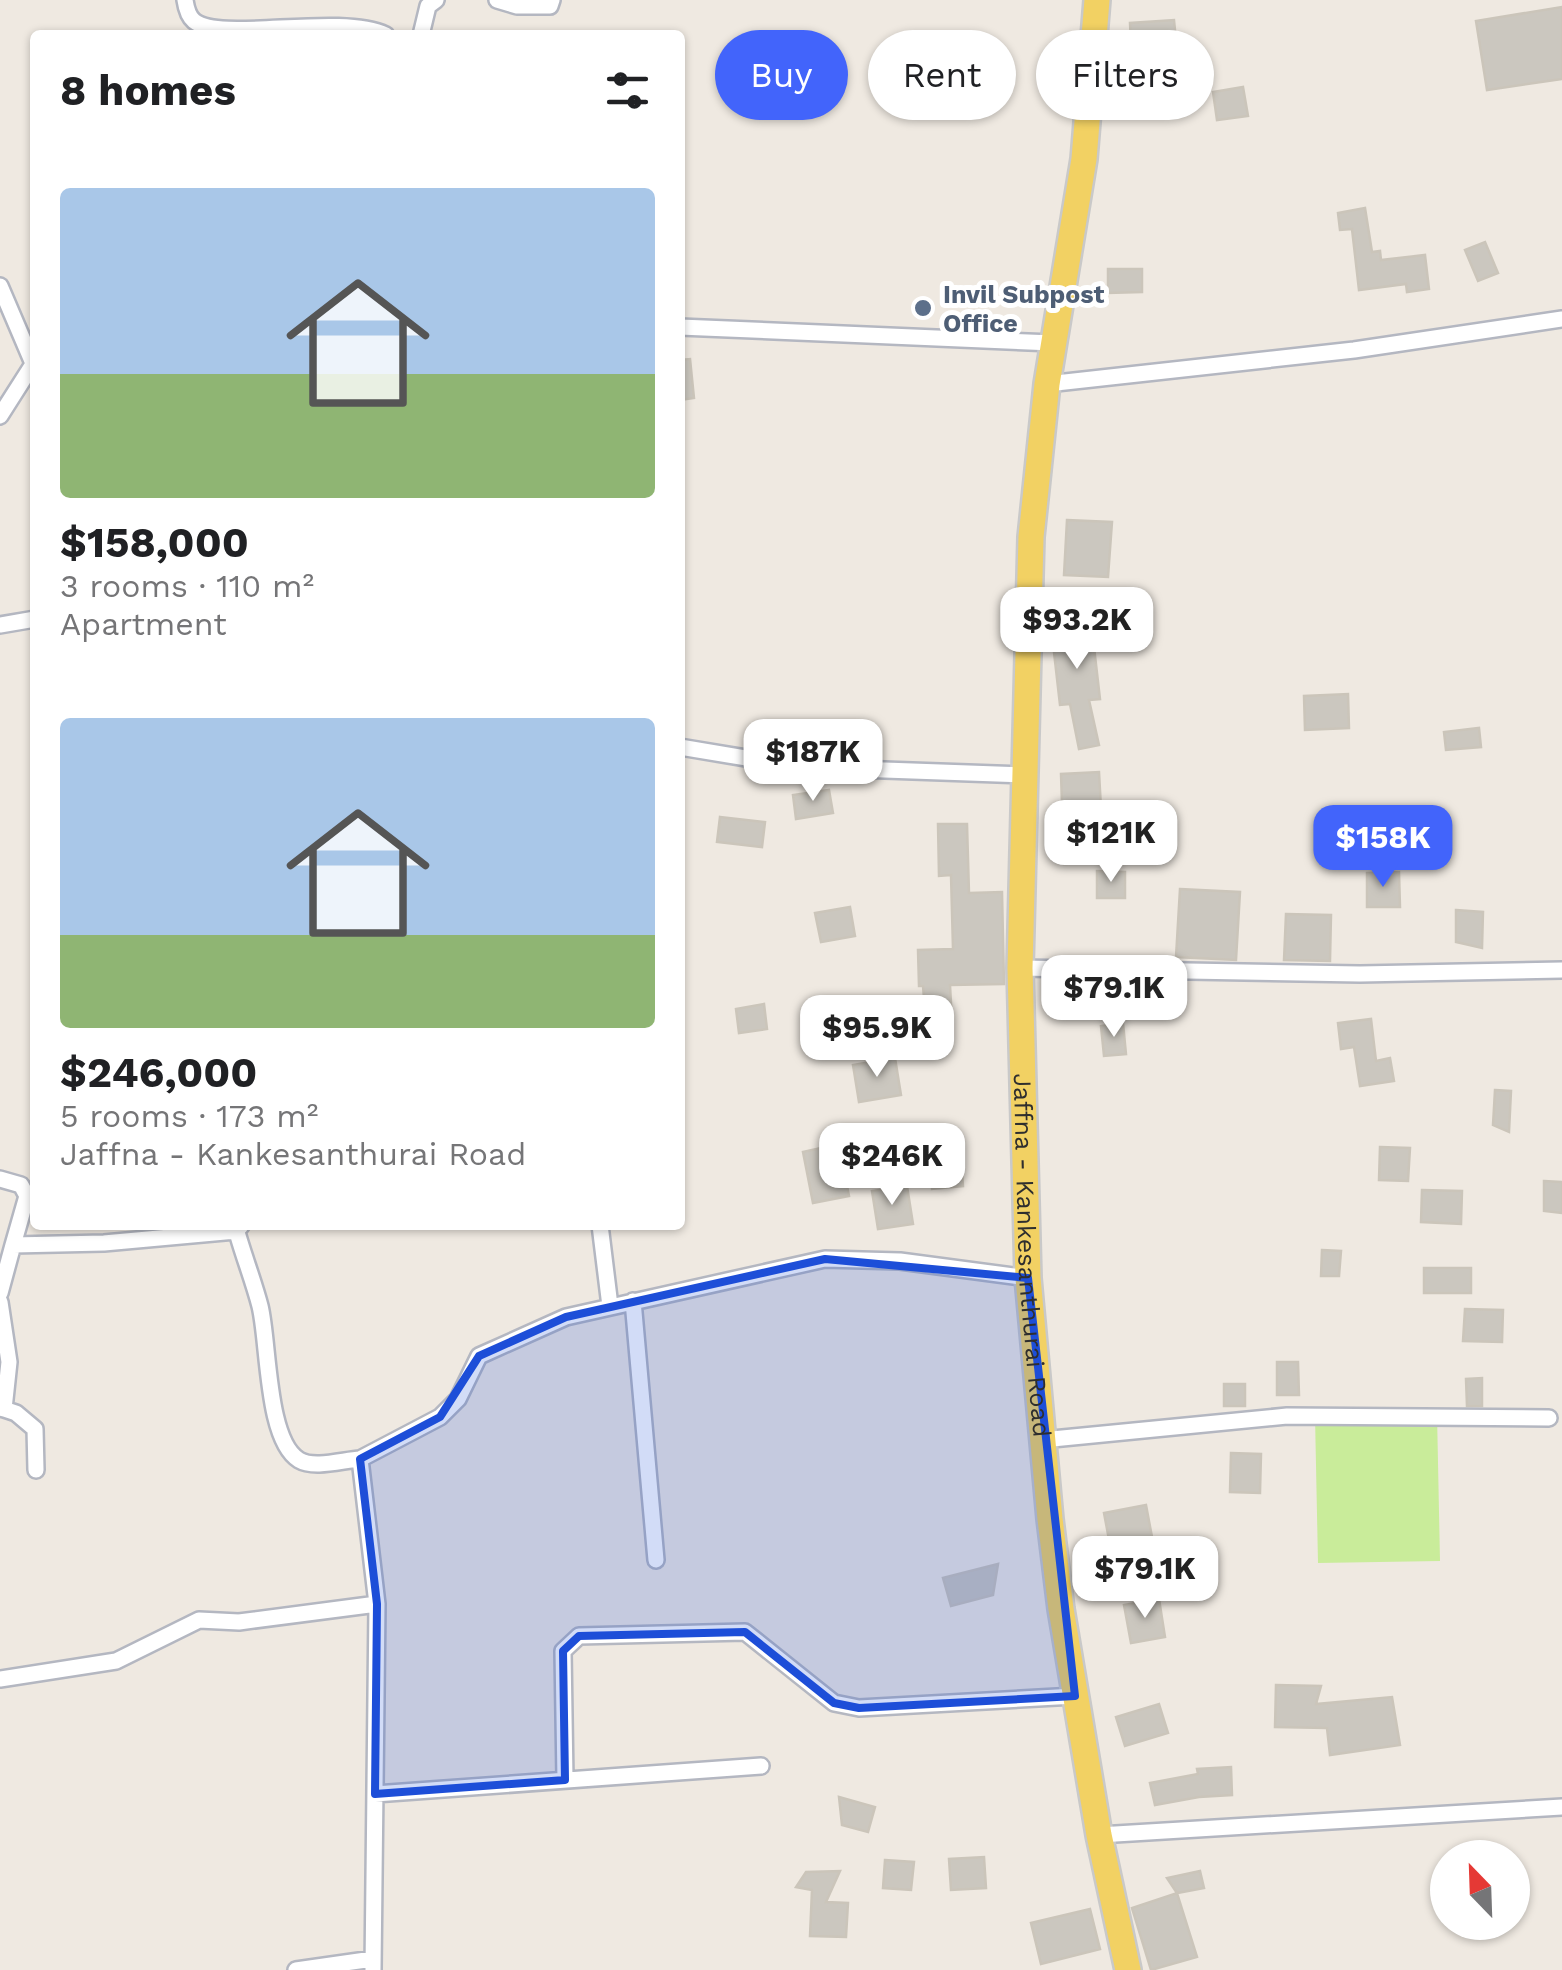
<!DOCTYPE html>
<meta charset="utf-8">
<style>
:root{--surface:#fff;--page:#f2f2f2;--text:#202124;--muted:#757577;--accent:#4264fb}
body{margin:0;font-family:"Work Sans",sans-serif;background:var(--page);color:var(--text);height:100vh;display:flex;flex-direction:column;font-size:38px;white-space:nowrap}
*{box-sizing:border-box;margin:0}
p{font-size:32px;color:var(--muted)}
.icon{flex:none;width:55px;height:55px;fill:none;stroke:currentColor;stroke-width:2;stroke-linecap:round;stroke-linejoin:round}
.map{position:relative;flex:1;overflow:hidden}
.side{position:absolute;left:30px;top:30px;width:655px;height:1200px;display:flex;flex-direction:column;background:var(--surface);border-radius:10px;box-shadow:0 2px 8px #0004}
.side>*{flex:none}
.top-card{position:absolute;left:715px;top:30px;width:695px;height:90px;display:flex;gap:20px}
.needle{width:65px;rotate:337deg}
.controls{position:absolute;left:1430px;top:1840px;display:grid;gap:20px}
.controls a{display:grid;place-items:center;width:100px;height:100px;border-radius:50%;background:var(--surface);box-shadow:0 2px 8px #0004;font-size:50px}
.price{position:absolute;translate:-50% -85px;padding:0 22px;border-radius:20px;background:#fff;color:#222;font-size:32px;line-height:65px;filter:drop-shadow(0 2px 5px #0008)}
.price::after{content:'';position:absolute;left:50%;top:60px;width:30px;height:22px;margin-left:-15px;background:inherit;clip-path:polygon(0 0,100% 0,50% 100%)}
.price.current{background:var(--accent);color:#fff}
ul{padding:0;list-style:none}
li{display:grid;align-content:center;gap:20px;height:530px;padding:0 30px}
li span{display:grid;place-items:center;height:310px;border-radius:10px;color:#555}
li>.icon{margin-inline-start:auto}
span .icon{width:180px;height:180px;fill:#fffc;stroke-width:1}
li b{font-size:42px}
h2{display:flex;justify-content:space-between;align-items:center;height:120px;padding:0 30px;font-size:42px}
.pill{padding:0 35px;border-radius:45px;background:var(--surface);box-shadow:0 2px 8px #0004;font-size:35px;line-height:90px}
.pill.current{background:var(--accent);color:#fff}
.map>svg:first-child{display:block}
.pitch{fill:#c9ec9a}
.building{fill:#cbc7bf;stroke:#cbc5ba;stroke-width:2.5}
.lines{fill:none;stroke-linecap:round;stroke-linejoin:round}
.street-casing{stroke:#b4b7c1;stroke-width:20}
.primary-casing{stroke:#c9c9c9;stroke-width:30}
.street{stroke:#fff;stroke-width:15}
.primary{stroke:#f2d163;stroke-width:25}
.marked{fill:#1d4ed8;fill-opacity:0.2;stroke:#1d4ed8;stroke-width:8;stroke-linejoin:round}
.service-dot{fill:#5c6f8a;stroke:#fff;stroke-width:4}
.labels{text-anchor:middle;stroke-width:10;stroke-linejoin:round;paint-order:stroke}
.service-label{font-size:25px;font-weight:bold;fill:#4e5e75;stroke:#fff;text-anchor:start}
.street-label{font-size:25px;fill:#2e2e2e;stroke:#fff}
</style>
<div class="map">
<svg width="1562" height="1970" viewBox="0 0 1562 1970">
<rect width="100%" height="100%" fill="#efe9e1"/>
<!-- pitch -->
<path class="pitch" d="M1437 1413 1440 1561 1318 1563 1315 1416Z"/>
<!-- building -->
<path class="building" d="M1562 7V79L1487 90 1476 21Z
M1174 20 1176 40 1131 43 1130 23Z
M1243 87 1248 116 1217 120 1213 92Z
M1365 208 1372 252 1380 251 1381 260 1425 255 1429 289 1407 292 1406 284 1359 290 1352 229 1340 230 1338 213Z
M1485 242 1498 273 1478 281 1465 250Z
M1108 269H1142V292L1108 293Z
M690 359 694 398 680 400V360Z
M1067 520 1112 522 1108 577 1064 575Z
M1090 612 1100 699 1089 700 1099 745 1079 749 1070 704 1060 705 1050 617Z
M1348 694 1349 728 1305 730 1304 696Z
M1479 728 1481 747 1446 750 1444 732Z
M1099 772 1102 826H1091L1092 863 1064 864 1061 774Z
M829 790 833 813 796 819 793 795Z
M720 817 765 822 762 847 717 842Z
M938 824H967L969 893 1002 892 1004 984 950 985 952 1021 926 1023 923 986H919L918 950 953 949 951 875 939 876Z
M1097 871 1125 872V898H1097Z
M1399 872 1400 907H1367V873Z
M1180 889 1240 892 1236 960 1176 957Z
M850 907 855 936 821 942 815 913Z
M1456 910 1483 912 1482 948 1456 942Z
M1286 914 1331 915 1330 961 1284 960Z
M764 1004 767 1029 739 1033 736 1009Z
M1371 1019 1376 1061 1390 1058 1394 1081 1360 1086 1354 1047 1341 1049 1338 1023Z
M1123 1023 1126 1054 1104 1056 1101 1026Z
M895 1058 901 1095 859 1102 853 1065Z
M1495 1090 1511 1091 1509 1132 1493 1125Z
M839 1144 849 1196 813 1203 803 1152Z
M960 1144 963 1186 932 1189 929 1147Z
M1380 1147 1410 1148 1408 1181 1379 1180Z
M1544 1181 1562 1182V1213L1544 1211Z
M907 1186 913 1224 878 1229 872 1191Z
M1422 1190 1462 1191 1461 1224 1421 1222Z
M1322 1250 1341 1251 1339 1276H1321Z
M1424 1268H1471V1293H1424Z
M1465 1309 1503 1310 1502 1342 1463 1341Z
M1277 1362H1298L1299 1395H1277Z
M1482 1378V1406H1467L1466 1379Z
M1224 1384H1245V1406H1224Z
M1231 1453 1261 1454 1260 1493 1230 1492Z
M1146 1505 1152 1537 1110 1545 1104 1513Z
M998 1564 993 1595 951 1606 943 1578Z
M1159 1599 1165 1637 1131 1643 1124 1605Z
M1276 1685 1321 1686 1316 1704 1392 1697 1400 1745 1330 1755 1327 1728 1275 1727Z
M1159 1704 1168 1733 1125 1746 1116 1717Z
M1231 1767 1232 1795 1199 1797 1155 1805 1150 1783 1198 1774 1197 1769Z
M839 1797 875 1807 868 1832 842 1825Z
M984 1857 986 1888 951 1890 949 1859Z
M885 1860 914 1862 911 1890 883 1888Z
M840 1871 826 1902 848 1903 846 1937 810 1936 812 1890 796 1887 806 1872Z
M1200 1871 1204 1888 1177 1893 1167 1878Z
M1177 1893 1197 1957 1151 1970 1132 1908Z
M1090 1909 1100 1949 1041 1964 1031 1923Z"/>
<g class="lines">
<defs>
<path id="street" d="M185 0C186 7 188 16 194 21 221 43 337 13 386 35
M497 0 517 6H550L552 0
M421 35 428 6 436 0
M0 286 35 368
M680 327 1053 343
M1047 384 1354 350 1562 319
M0 416 35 361
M0 625 35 619
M680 747 800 767 1025 775
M1020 968 1360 974 1562 970
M0 1179 21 1185 27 1196 13 1245 104 1243 236 1231 241 1226
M235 1225C242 1252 253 1279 260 1306 269 1342 266 1440 299 1460 314 1469 343 1460 360 1459L377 1604 373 1970
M600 1225 610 1306
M0 1293 13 1245
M633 1301 656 1560
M0 1302 9 1362 4 1409 0 1408
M4 1409 16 1413 35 1429 36 1470
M1042 1440 1287 1416 1549 1418
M360 1459 440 1417 458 1399 479 1356 566 1317 825 1259 900 1261 1028 1278
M0 1679 116 1661 199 1620 239 1622 377 1604
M565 1780 563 1651 579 1636 745 1632 834 1703 859 1708 1075 1696
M375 1794 761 1766
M1099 1835 1562 1807
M296 1970 373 1959"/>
<g id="primary">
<path id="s1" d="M1097 0 1084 159 1047 384 1031 537 1020 968 1028 1278 1050 1519 1061 1609 1099 1835 1128 1970"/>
</g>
</defs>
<!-- street casing -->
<use href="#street" class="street-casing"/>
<!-- primary casing -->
<use href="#primary" class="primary-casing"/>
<!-- street -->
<use href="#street" class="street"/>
<!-- primary -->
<use href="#primary" class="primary"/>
</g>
<!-- marked area -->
<path class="marked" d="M825 1259 1028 1278 1075 1696 859 1708 834 1703 745 1632 579 1636 563 1651 565 1780 375 1794 377 1604 360 1459 440 1417 479 1356 566 1317Z"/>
<!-- markers -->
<circle class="service-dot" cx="923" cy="308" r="10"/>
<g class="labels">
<!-- service labels -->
<g class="service-label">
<text x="943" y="303">Invil Subpost<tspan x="943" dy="29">Office</tspan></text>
</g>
<!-- street labels -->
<g class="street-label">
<text dy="9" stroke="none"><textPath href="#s1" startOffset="1260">Jaffna - Kankesanthurai Road</textPath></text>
</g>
</g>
</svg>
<div class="controls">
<a><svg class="needle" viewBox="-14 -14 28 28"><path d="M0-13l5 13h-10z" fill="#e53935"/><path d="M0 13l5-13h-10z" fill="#757577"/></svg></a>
</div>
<b class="price" style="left:1077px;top:672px">$93.2K</b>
<b class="price" style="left:813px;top:804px">$187K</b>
<b class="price" style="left:1111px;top:885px">$121K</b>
<b class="price current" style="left:1383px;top:890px">$158K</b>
<b class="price" style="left:1114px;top:1040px">$79.1K</b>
<b class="price" style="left:877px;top:1080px">$95.9K</b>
<b class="price" style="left:892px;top:1208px">$246K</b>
<b class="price" style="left:1145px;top:1621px">$79.1K</b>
<div class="top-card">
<a class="pill current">Buy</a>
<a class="pill">Rent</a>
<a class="pill">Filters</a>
</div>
<section class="side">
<h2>8 homes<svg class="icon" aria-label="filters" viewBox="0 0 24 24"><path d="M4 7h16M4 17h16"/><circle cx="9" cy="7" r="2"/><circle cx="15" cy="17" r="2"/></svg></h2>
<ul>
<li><span style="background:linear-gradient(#a9c7e8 60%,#8fb573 0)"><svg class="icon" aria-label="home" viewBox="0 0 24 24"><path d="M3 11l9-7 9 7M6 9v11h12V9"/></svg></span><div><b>$158,000</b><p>3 rooms · 110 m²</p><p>Apartment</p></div></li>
<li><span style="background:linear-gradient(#a9c7e8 70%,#8fb573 0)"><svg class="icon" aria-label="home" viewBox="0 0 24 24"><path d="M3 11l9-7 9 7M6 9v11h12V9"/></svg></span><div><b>$246,000</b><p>5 rooms · 173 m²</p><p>Jaffna - Kankesanthurai Road</p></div></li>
</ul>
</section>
</div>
